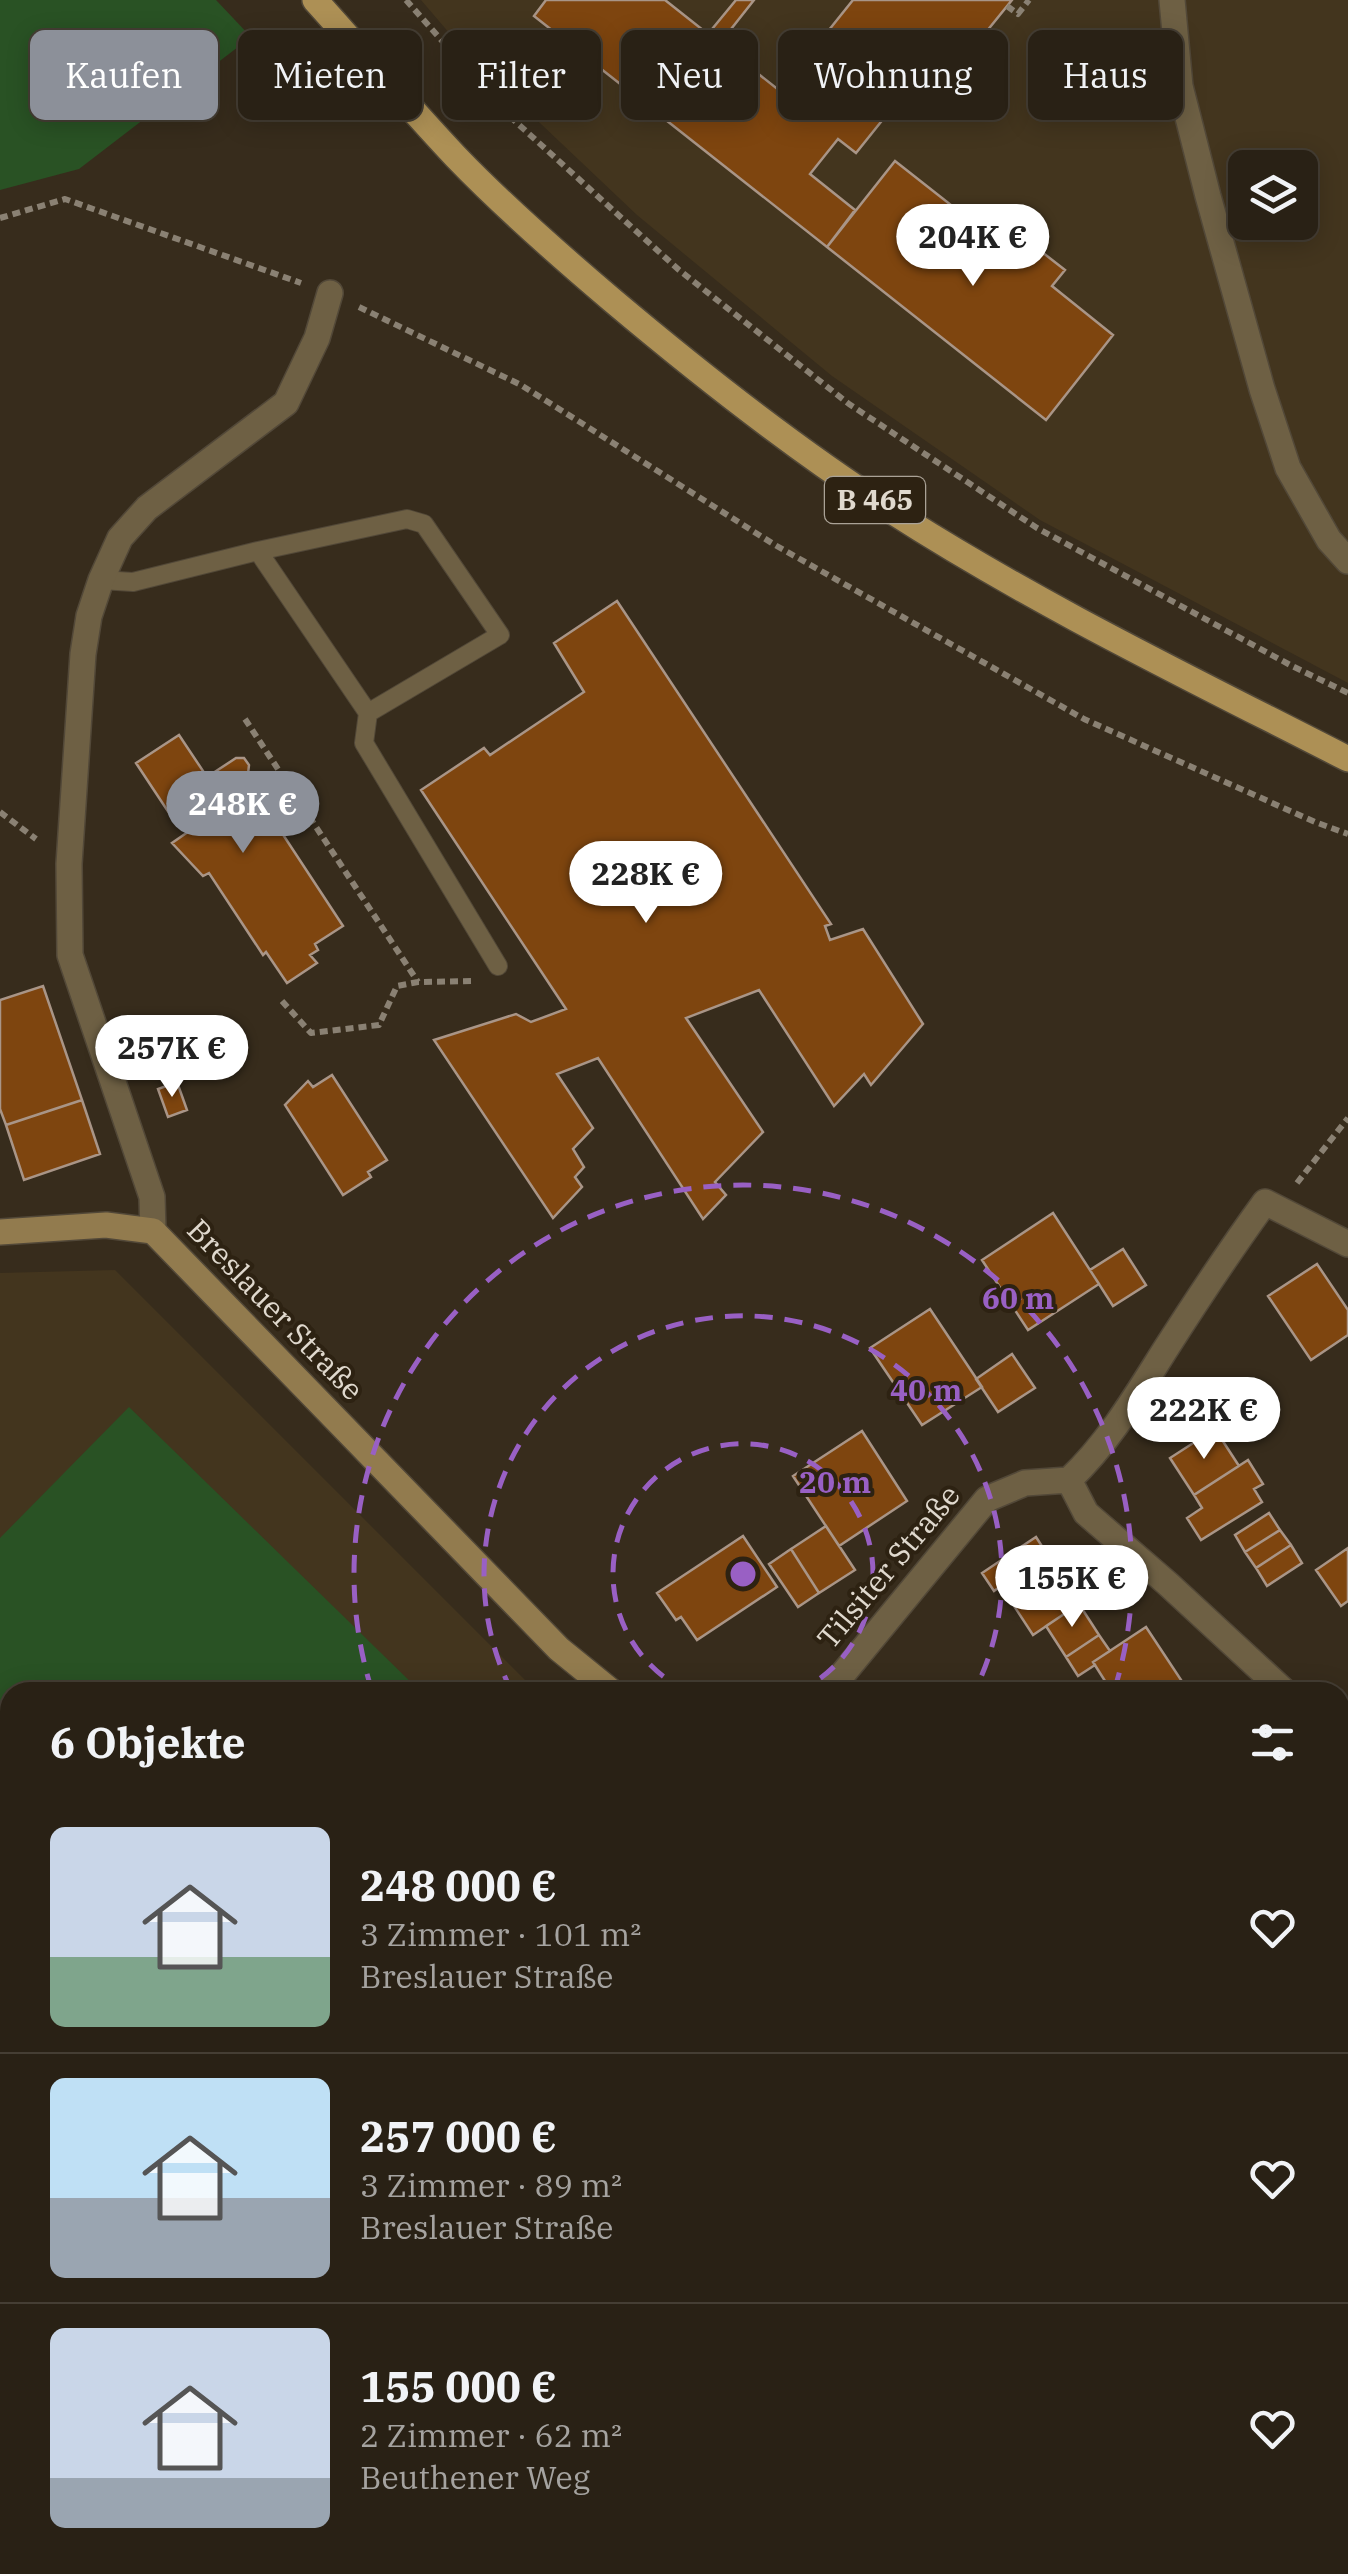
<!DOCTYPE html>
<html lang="de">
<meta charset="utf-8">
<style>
:root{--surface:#292115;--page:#31291e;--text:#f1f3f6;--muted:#a5a3a0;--line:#453e34;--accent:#8c9099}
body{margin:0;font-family:"IBM Plex Serif",serif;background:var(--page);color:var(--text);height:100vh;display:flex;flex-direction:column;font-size:38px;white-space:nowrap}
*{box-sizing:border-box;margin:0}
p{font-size:32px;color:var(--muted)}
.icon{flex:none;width:55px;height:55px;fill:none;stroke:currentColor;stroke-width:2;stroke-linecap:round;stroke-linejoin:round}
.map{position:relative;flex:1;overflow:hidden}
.side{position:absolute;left:0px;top:1682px;width:1350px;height:892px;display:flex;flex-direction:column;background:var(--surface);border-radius:30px 30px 0 0;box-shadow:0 5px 25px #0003,0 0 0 2px var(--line)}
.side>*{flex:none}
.hud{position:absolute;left:30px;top:30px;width:1290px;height:90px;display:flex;gap:20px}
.fabs{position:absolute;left:1228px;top:150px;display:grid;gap:20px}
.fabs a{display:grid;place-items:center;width:90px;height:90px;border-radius:15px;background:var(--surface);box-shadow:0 5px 25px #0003,0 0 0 2px var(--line);font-size:50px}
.price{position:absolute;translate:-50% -85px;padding:0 22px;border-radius:35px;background:#fff;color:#222;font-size:32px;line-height:65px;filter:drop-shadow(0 2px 5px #0008)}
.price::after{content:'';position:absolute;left:50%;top:60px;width:30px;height:22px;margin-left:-15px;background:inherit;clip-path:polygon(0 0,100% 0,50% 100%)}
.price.active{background:var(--accent);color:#fff}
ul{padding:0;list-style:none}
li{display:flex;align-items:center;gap:30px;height:250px;padding:0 50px}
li+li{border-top:2px solid var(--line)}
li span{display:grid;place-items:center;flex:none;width:280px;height:200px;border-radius:15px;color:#555}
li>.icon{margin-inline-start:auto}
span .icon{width:120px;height:120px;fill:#fffc;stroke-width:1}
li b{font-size:42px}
h2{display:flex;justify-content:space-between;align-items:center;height:120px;padding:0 50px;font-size:42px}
.chip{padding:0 35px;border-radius:15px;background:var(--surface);box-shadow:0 5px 25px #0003,0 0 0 2px var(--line);font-size:35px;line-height:90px}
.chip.active{background:var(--accent);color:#fff}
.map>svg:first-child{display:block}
.built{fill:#43351e;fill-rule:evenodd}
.green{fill:#295224}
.building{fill:#7e450f;stroke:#a99587;stroke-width:2.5}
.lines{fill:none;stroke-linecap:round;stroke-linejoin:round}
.lane-casing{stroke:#524838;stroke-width:20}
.street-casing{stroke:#524838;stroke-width:28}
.secondary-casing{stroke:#524838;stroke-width:28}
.primary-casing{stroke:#524838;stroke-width:28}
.path{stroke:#8a8173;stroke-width:6;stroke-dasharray:8 5;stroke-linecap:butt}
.lane{stroke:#6e6044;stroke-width:18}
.street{stroke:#6e6044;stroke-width:25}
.secondary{stroke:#927b4e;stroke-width:25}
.primary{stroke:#ad9055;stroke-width:25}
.ring{fill:none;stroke:#9960c4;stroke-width:5;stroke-dasharray:18 12}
.labels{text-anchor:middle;stroke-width:8;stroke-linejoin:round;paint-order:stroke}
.shield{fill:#2d2212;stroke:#aaa296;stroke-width:2.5}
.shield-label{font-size:28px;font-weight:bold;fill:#e0d9ce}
.street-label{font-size:30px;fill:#e0d9ce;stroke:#2d2212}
.centre{fill:#9960c4;stroke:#2d2212;stroke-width:5}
.ring-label{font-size:30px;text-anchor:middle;font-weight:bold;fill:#9960c4;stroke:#2d2212;stroke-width:8;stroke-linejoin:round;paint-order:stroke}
</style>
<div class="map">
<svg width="1348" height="2574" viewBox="0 0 1348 2574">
<rect width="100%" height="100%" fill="#372c1c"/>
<!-- built -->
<path class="built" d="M421 0H1348V683L1040 520 832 376 637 215 468 55ZM1245 168H1300V222H1245Z
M115 1270 537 1692H10V2480L0 2493V1273Z"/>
<!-- green -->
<path class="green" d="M0 0H216L251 37 79 169 0 190Z
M129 1407 421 1692H10V1797L0 1787V1538Z"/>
<!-- building -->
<path class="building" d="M546 0H665L780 91 853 0H1012L961 63 941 47 856 153 838 139 810 174 855 210 827 247 534 16Z
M736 0H754L720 43 708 34Z
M895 161 1003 246 1015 231 1065 270 1052 286 1113 335 1046 420 827 247Z
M617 601 831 924 825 926 830 940 863 929 923 1024 871 1085 864 1074 834 1106 759 990 686 1018 763 1132 715 1182 726 1195 703 1219 598 1058 557 1074 593 1128 573 1149 584 1167 575 1177 582 1187 553 1218 434 1040 516 1014 531 1022 566 1009 421 790 484 748 490 755 584 692 554 643Z
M179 735 207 777 236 758H244L249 765 248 774 238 781 250 800 257 795 343 926 315 944 318 950 310 955 317 963 287 983 266 952 263 955 209 873 203 876 172 843 198 825 191 815 177 825 136 763Z
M43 986 82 1100 6 1125 0 1109V1000Z
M332 1075 387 1160 368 1172 371 1177 343 1195 285 1105 308 1081 313 1087Z
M177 1082 187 1110 168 1117 158 1089Z
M82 1100 100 1154 24 1180 6 1125Z
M1053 1213 1099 1284 1028 1330 982 1260Z
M1123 1249 1146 1285 1113 1306 1090 1270Z
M1317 1264 1348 1310V1335L1311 1360 1268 1296Z
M930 1309 982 1387 922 1425 870 1348Z
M1012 1354 1035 1388 998 1412 976 1379Z
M1215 1429 1239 1466 1194 1495 1170 1458Z
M862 1431 907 1501 839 1546 793 1476Z
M1248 1460 1263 1484 1254 1489 1262 1502 1201 1540 1187 1518 1202 1508 1194 1495Z
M1269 1513 1280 1530 1245 1552 1235 1535Z
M826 1526 855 1570 819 1593 791 1549Z
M1280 1530 1291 1545 1256 1568 1245 1552Z
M743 1536 777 1587 697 1640 681 1617 676 1620 657 1593Z
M1036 1537 1079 1604 1033 1635 1001 1586 994 1591 982 1573Z
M1291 1545 1302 1563 1267 1586 1256 1568Z
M1348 1548V1601L1341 1606 1316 1570Z
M791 1549 819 1593 798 1607 769 1564Z
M1079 1604 1099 1635 1066 1657 1046 1626Z
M1146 1627 1189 1692H1112L1093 1662Z
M1099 1635 1110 1651 1093 1662 1095 1665 1078 1676 1066 1657Z
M1348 1840V1897L1340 1884V1845Z
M10 1911V2087L0 2097V1912L7 1917Z
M10 2087V2283L0 2274V2097Z
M76 2565H251L242 2574H66Z"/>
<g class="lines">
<defs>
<path id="lane" d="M101 580 133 582 258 551 407 519 424 524 500 635 368 713 258 551
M368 713 364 743 498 966"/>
<path id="street" d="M1172 0 1180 86 1208 196 1262 389 1288 468 1329 540 1348 561
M153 1231 152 1197 70 955 69 864 83 654 89 616 101 580 120 538 147 508 286 403 317 338 330 293
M1069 1480 1086 1513 1168 1584 1285 1692
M828 1692 987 1499 1025 1483 1069 1480C1109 1442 1136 1396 1165 1350 1197 1300 1230 1250 1265 1202L1348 1244
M1340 1736 1348 1743
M1340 2283 1348 2290"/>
<path id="secondary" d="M0 1232 106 1225 153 1231 559 1649 612 1692
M1340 2178 1348 2169
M958 2574 968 2565"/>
<path id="primary" d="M315 0C362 52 408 106 456 157 505 208 559 255 612 300 701 375 792 447 890 510 1036 604 1194 680 1348 759"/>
</defs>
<!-- lane casing -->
<use href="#lane" class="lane-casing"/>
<!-- street casing -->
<use href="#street" class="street-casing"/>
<!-- secondary casing -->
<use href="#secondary" class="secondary-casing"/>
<!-- primary casing -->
<use href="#primary" class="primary-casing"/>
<!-- path -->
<path class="path" d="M406 0 506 113 679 270 849 404 1037 528 1292 666 1348 693
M1007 6 1018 14 1029 0
M0 218 65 199 301 283
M359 307 521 385 775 545 1084 719 1315 822 1348 834
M245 719 418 982
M0 812 36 839
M282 1001 311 1033 379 1025 397 986 418 982 471 981
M1297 1183 1348 1118
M0 1872 10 1879
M415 2565 429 2574
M579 2565 601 2574
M838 2565 846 2574
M2 2574 13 2565
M345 2574 355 2565
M566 2574 575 2565
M750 2574 766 2565
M1164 2574 1166 2565"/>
<!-- lane -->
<use href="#lane" class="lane"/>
<!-- street -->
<use href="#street" class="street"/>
<!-- secondary -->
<use href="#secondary" class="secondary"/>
<!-- primary -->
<use href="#primary" class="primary"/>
</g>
<!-- distance rings -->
<g class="ring">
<path d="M689 1692A130 130 0 1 1 797 1692"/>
<path d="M512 1692A259 259 0 1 1 974 1692"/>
<path d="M372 1691A389 389 0 1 1 1114 1691"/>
</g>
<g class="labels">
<!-- shield labels -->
<rect class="shield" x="825" y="477" width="100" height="46" rx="8"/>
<g class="shield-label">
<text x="875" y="510">B 465</text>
</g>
<!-- street labels -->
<g class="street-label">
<text transform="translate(275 1310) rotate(46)" y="10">Breslauer Straße</text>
<text transform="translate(889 1567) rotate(-50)" y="10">Tilsiter Straße</text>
</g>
</g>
<circle cx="743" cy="1574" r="15" class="centre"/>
<g class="ring-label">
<text x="1018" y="1309">60 m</text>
<text x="926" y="1401">40 m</text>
<text x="835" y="1493">20 m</text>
</g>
</svg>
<div class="fabs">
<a><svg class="icon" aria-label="layers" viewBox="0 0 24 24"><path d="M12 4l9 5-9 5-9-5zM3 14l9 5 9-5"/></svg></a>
</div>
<b class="price" style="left:973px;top:289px">204K €</b>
<b class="price active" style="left:243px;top:856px">248K €</b>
<b class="price" style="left:646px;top:926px">228K €</b>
<b class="price" style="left:172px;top:1100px">257K €</b>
<b class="price" style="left:1204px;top:1462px">222K €</b>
<b class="price" style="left:1072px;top:1630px">155K €</b>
<div class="hud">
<a class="chip active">Kaufen</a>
<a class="chip">Mieten</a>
<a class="chip">Filter</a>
<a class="chip">Neu</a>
<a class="chip">Wohnung</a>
<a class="chip">Haus</a>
</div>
<section class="side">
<h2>6 Objekte<svg class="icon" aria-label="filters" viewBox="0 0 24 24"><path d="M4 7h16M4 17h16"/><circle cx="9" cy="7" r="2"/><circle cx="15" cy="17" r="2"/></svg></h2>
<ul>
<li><span style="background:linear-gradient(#c9d6e8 65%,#7fa58c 0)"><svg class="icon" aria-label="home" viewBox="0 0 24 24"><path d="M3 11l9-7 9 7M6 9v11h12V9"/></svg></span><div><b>248 000 €</b><p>3 Zimmer · 101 m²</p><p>Breslauer Straße</p></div><svg class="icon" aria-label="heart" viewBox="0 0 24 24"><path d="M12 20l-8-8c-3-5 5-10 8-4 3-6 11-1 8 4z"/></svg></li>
<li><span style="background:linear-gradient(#bfe0f5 60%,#9aa5b1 0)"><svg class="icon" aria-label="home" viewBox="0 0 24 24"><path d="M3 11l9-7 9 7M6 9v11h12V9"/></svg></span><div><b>257 000 €</b><p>3 Zimmer · 89 m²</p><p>Breslauer Straße</p></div><svg class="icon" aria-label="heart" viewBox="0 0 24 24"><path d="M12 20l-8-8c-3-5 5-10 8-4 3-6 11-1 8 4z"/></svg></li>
<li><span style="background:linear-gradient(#c9d6e8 75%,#9aa5b1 0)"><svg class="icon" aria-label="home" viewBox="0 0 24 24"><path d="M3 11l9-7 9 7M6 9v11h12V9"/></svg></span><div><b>155 000 €</b><p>2 Zimmer · 62 m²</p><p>Beuthener Weg</p></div><svg class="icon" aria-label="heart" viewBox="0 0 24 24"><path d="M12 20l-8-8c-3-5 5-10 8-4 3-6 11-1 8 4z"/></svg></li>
</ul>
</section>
</div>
